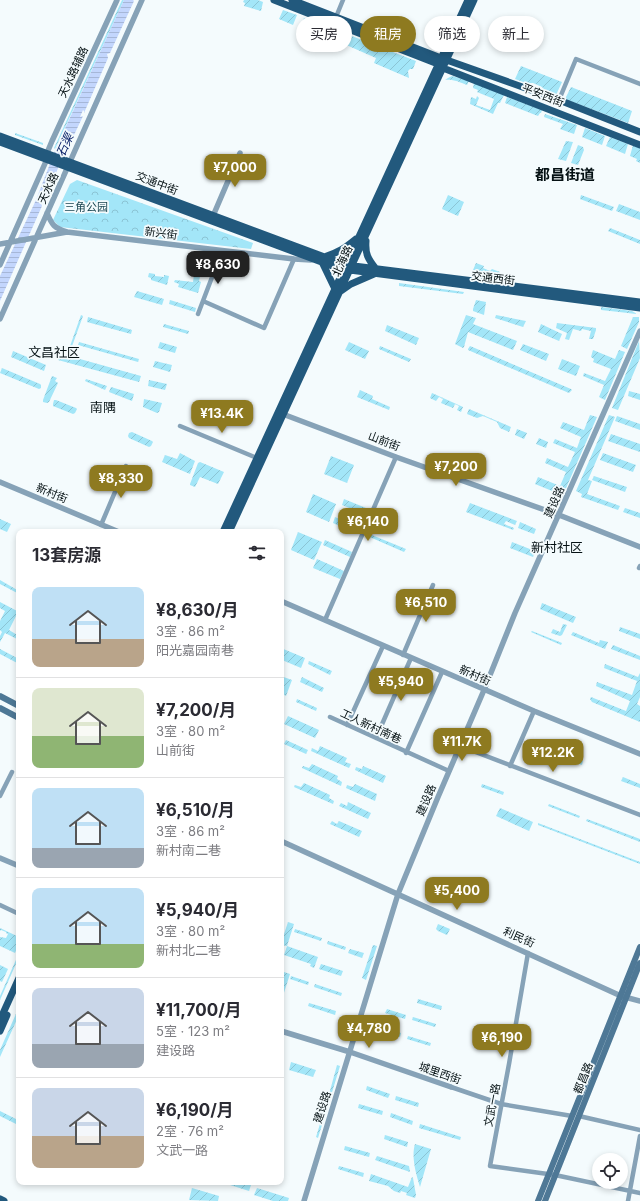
<!DOCTYPE html>
<html lang="zh">
<meta charset="utf-8">
<style>
:root{--surface:#fff;--page:#f7f7f7;--text:#2b2b33;--muted:#7c7c81;--line:#e1e1e2;--accent:#8e7a20}
body{margin:0;font-family:Inter,"Noto Sans SC",sans-serif;background:var(--page);color:var(--text);height:100vh;display:flex;flex-direction:column;font-size:15px;white-space:nowrap}
*{box-sizing:border-box;margin:0}
p{font-size:13px;color:var(--muted)}
.icon{flex:none;width:22px;height:22px;fill:none;stroke:currentColor;stroke-width:2;stroke-linecap:round;stroke-linejoin:round}
.map{position:relative;flex:1;overflow:hidden}
.details{position:absolute;left:16px;top:529px;width:268px;height:656px;display:flex;flex-direction:column;background:var(--surface);border-radius:8px;box-shadow:0 2px 6px #0003}
.details>*{flex:none}
.top-card{position:absolute;left:296px;top:16px;width:284px;height:36px;display:flex;gap:8px}
.buttons{position:absolute;left:592px;top:1153px;display:grid;gap:8px}
.buttons a{display:grid;place-items:center;width:36px;height:36px;border-radius:50%;background:var(--surface);box-shadow:0 2px 6px #0003;font-size:20px}
.price{position:absolute;translate:-50% -34px;padding:0 9px;border-radius:8px;background:var(--accent);color:#fff;font-size:13px;line-height:26px;filter:drop-shadow(0 1px 2px #0008)}
.price::after{content:'';position:absolute;left:50%;top:24px;width:12px;height:9px;margin-left:-6px;background:inherit;clip-path:polygon(0 0,100% 0,50% 100%)}
.price.active{background:#222;color:#fff}
ul{padding:0;list-style:none}
li{display:flex;align-items:center;gap:12px;height:100px;padding:0 16px}
li+li{border-top:1px solid var(--line)}
li span{display:grid;place-items:center;flex:none;width:112px;height:80px;border-radius:8px;color:#555}
li>.icon{margin-inline-start:auto}
span .icon{width:48px;height:48px;fill:#fffc;stroke-width:1}
li b{font-size:17px}
h2{display:flex;justify-content:space-between;align-items:center;height:48px;padding:0 16px;font-size:17px}
.chip{padding:0 14px;border-radius:18px;background:var(--surface);box-shadow:0 2px 6px #0003;font-size:14px;line-height:36px}
.chip.active{background:var(--accent);color:#fff}
.map>svg:first-child{display:block}
.park{fill:url(#park-crowns)}
.garden{fill:url(#garden-furrows)}
.water{fill:url(#water-rules)}
.lines{fill:none;stroke-linecap:round;stroke-linejoin:round}
.minor{stroke:#86a2b7;stroke-width:4.5}
.tertiary{stroke:#86a2b7;stroke-width:5.5}
.secondary{stroke:#4e7896;stroke-width:6}
.primary{stroke:#22597d;stroke-width:7}
.labels{text-anchor:middle;stroke-width:3.5;stroke-linejoin:round;paint-order:stroke}
.street-label{font-size:11px;fill:#041013;stroke:#f4fbfd}
.park-label{font-size:11px;fill:#1a4651;stroke:#f4fbfd}
.water-label{font-size:12px;font-style:italic;fill:#0b2269;stroke:#f4fbfd}
.quarter-label{font-size:13px;fill:#041013;stroke:#f4fbfd}
.district-label{font-size:15px;font-weight:bold;fill:#041013;stroke:#f4fbfd}
</style>
<div class="map">
<svg width="640" height="1201" viewBox="0 0 640 1201">
<defs>
<pattern id="park-crowns" width="20" height="18" patternUnits="userSpaceOnUse"><rect width="20" height="18" fill="#a3e6f8"/><path d="M2 6a3 3 0 1 1 6 0M12 15a3 3 0 1 1 6 0" fill="none" stroke="#8bc4d4"/></pattern>
<pattern id="garden-furrows" width="10" height="10" patternUnits="userSpaceOnUse"><rect width="10" height="10" fill="#a3e6f8"/><path d="M-1 1l2-2M0 10L10 0M9 11l2-2" fill="none" stroke="#8bc4d4"/></pattern>
<pattern id="water-rules" width="6" height="5" patternUnits="userSpaceOnUse"><rect width="6" height="5" fill="#c3d6fd"/><path d="M0 2.5h6" fill="none" stroke="#a6b7d8"/></pattern>
</defs>
<rect width="100%" height="100%" fill="#f4fbfd"/>
<!-- park -->
<path class="park" d="M77 180 253 243 251 249 60 227 53 220 70 184Z"/>
<!-- garden -->
<path class="garden" d="M122 0H124L55 149 54 148Z
M244 0H258L263 2 261 11 244 6 245 3 243 2Z
M283 10 297 15 293 25 279 19Z
M304 18 319 23 315 35 299 29Z
M326 26 416 61 413 69H410L408 71 409 78 374 63 376 58 344 44 343 46 322 38Z
M521 66 562 82 556 95 546 91 542 87 533 83H526L515 79Z
M452 76 469 81 467 85C459 82 453 79 445 80L448 78Z
M474 83 504 95 500 103H498L493 114 470 104 471 97 476 99 477 96 479 98 476 105 490 110 494 99 477 92 478 90 473 88Z
M571 87 632 111 628 123 565 99Z
M507 97 542 110 541 113H540L538 116 505 103Z
M545 114 577 125 574 134 560 129 563 124 544 117Z
M585 128 605 136 602 145 582 137Z
M15 133 43 143V145L15 135Z
M610 137 628 144 625 154 606 146Z
M566 141 573 142 566 161 558 159Z
M578 145 583 147 584 150 578 165 571 163Z
M633 145 640 148V163L636 161 637 159 630 156Z
M448 195 464 202 458 216 442 209Z
M581 195 614 207 612 211 580 199Z
M619 204 640 212V220L616 211Z
M610 228 640 240V244L608 231Z
M476 263 484 266 483 268 490 271 492 269 500 272 499 273 473 270Z
M195 267 202 268 199 281 201 282 198 293 178 287 179 284 174 282 175 280 193 282Z
M149 273 155 274V276L164 277V275L169 276 167 285 151 280V278L148 277Z
M399 283 464 292 463 294 399 286Z
M137 291 164 299 162 305 134 297Z
M170 300 196 308 195 312 169 304Z
M476 300 486 302 484 315 473 311V309Z
M601 307 632 311 637 314 601 310Z
M81 315 83 316 71 349H69Z
M466 315 476 318 473 324 517 341 513 350 468 332 464 347 463 348 455 344Z
M496 315 526 321 523 327 495 318Z
M88 317 132 330 131 334 87 322Z
M633 317H639V322L627 349 621 346Z
M557 323 596 328V330L593 339H589L591 331 582 329 581 331 573 329 569 340 565 339 567 333 556 328Z
M164 324 189 331 188 334 163 327Z
M541 324 562 334 559 341 538 332Z
M387 325 419 338 416 345 385 331Z
M639 341 640 358 618 410 612 408Z
M79 342 139 359 138 362 78 345Z
M160 342 177 347 175 353 158 348Z
M349 342 369 351 365 359 345 350Z
M523 344 549 354 546 361 520 350Z
M380 346 411 359 409 362 379 349Z
M470 346 571 389 572 390 569 393 468 350V349Z
M593 350 615 359 619 350 625 352 605 400 599 397 604 385 583 376 584 373 605 381 611 369 593 362 594 359 591 357Z
M13 351 46 365 44 371 11 357Z
M62 354 141 376 139 382 58 360 60 355Z
M562 359 580 366 576 376 558 369Z
M155 361 172 365 170 372 153 367Z
M2 368 40 384 41 385V388L39 389 0 373Z
M52 376 57 378 55 381 58 383 49 402 47 403 43 402V400Z
M86 379 107 386 105 390 85 381Z
M149 380 167 384 165 390 148 386Z
M111 387 134 394 132 401 109 392Z
M360 390 373 396 372 399 390 407 389 410 357 397Z
M629 391 640 394V400L628 396Z
M432 393 463 407 461 412 457 410 459 406 455 404 453 408 441 403 443 399 439 397 436 401 430 398Z
M144 399 162 403 159 412 157 413 143 407Z
M54 400H56L76 408 77 409 75 413 73 414 53 406V404Z
M469 409 511 427 509 432 500 428 497 422 483 416 477 418 467 414Z
M590 415 597 417 560 502 555 506 552 505 557 493 535 484 538 477 560 486 566 472 545 463 547 458 568 467 575 452 553 443 555 439 577 448 581 437 560 428 563 422 584 430Z
M609 415 615 417 588 480 592 481 587 494 620 506 618 510 581 497 582 494 576 491Z
M617 416 640 424V430L615 421Z
M517 429 527 433 524 439 515 435Z
M132 432 152 441 153 442 151 446 149 447 129 438 128 436 129 433Z
M611 434 640 444V452L608 441Z
M539 438 548 442 546 448 536 444Z
M180 453 195 461 190 474 162 462 165 455 177 459Z
M603 453 636 465 633 472 600 460Z
M331 456 354 465 347 483 324 474Z
M200 462 224 472 218 484 200 477 195 487 190 485V484L198 463Z
M594 476 627 487 625 492 592 480Z
M313 494 336 504 329 522 306 512Z
M344 499 366 508 364 514 342 505Z
M470 503 517 521 515 525 506 521 504 524 514 528 513 530 466 512Z
M625 508 640 513V518L623 512Z
M335 517 362 529 361 532 357 530 355 533 333 523Z
M0 519 11 524 7 532 0 529Z
M520 522 536 529 534 534 518 528Z
M298 532 322 542 314 560 291 550Z
M367 533 406 549 404 552 365 535Z
M325 540 352 552 350 557 323 545Z
M512 542 535 551 533 557 510 548Z
M317 559 344 571 340 579 313 568Z
M0 580 19 591V594L0 584Z
M0 602 19 612V617L16 616 9 630 19 636V640L5 633 0 642V636L2 632 0 630V621L5 611 0 608Z
M542 603 576 617 573 623 540 609Z
M563 624 567 625 562 635 560 636 551 633 553 629 560 632Z
M620 627 640 634V639L619 631Z
M532 631 562 643 561 645 531 632Z
M573 632 599 643 600 640 608 642 605 649 571 635Z
M613 645 640 656V660L611 649Z
M281 648 305 658 301 668 282 660 284 655 281 654Z
M0 649 19 659V664L0 654Z
M309 661 332 671 330 675 308 664Z
M605 664 638 677 640 673V697L637 704 640 706V722L592 702 590 699 591 697 626 711 630 701 596 686 597 682 632 695 637 681 604 668Z
M281 676 292 680 286 696 281 693Z
M302 677 324 688 322 692 300 682Z
M297 699 317 708 316 711 296 702Z
M288 716 319 730 315 738 284 724Z
M286 740 308 750 306 754 284 744Z
M530 740 583 761 582 765 529 744Z
M320 746 347 758 345 762 351 764 349 768 311 751 312 748 318 751Z
M312 764 338 776 337 779 342 782 341 786 302 768 303 766 309 768Z
M363 766 386 776 383 783 355 770 356 767 362 769Z
M623 777 640 784V788L621 781Z
M304 783 330 795 329 798 334 801 333 804 294 787 295 785 301 787Z
M355 784 377 794 375 801 346 788 347 785 353 787Z
M482 784 504 792 503 795 481 787Z
M348 802 371 813 368 819 339 806 341 803 347 806Z
M549 804 580 816 579 818 548 806Z
M500 808 533 822 529 831 496 816Z
M587 819 640 839V842L586 821Z
M332 821 337 824 339 821 362 831 359 837 330 824Z
M538 823 640 862V864L538 825Z
M288 922 294 924 287 946 318 957 314 968 310 966 311 964 284 955 287 946 281 945V943Z
M438 924 450 929 447 935 438 931 436 929Z
M0 928 19 937V944L15 953 0 946V937L6 938 8 934 6 933V932L1 930 0 931Z
M295 929 322 938 321 941 294 932Z
M328 941 346 947 345 950 327 944Z
M373 945 377 946 366 980 362 978Z
M350 949 364 953 362 958 348 953Z
M19 953V957L0 1000V996Z
M321 964 343 971 341 976 319 969Z
M0 965 8 969 2 982 0 981Z
M281 971 290 974 282 999H281Z
M291 976 309 982 308 985 290 979Z
M315 984 342 993 341 996 314 987Z
M418 999 442 1006 441 1010 417 1003Z
M309 1003 336 1011 335 1015 308 1006Z
M19 1007V1015L0 1057V1050Z
M387 1009 406 1015 405 1019 385 1013Z
M413 1017 436 1024 435 1027 412 1020Z
M381 1027 401 1033 400 1037 380 1031Z
M408 1036 431 1043 430 1046 407 1039Z
M291 1062 316 1070 313 1077 289 1070Z
M337 1065 340 1066 330 1099 328 1098Z
M367 1086 390 1094 388 1098 366 1090Z
M396 1096 419 1103 418 1107 395 1100Z
M326 1104 328 1105 318 1138 316 1137Z
M359 1104 383 1111 382 1115 358 1108Z
M0 1111 18 1120 16 1124 0 1116Z
M391 1113 413 1121 412 1125 390 1117Z
M420 1124 461 1137 460 1140 419 1128Z
M385 1135 408 1142 407 1147 384 1139Z
M415 1144 431 1149 420 1187C416 1174 411 1157 415 1144Z
M345 1146 370 1153 369 1157 344 1150Z
M377 1156 409 1166 410 1172 375 1160Z
M339 1166 364 1173 363 1177 338 1169Z
M371 1174 408 1187 412 1177 413 1178 416 1195 415 1198 406 1195 407 1193 401 1191 400 1193 394 1191 388 1186 369 1181Z
M227 1182H240L251 1185 249 1191 227 1184Z
M192 1188 219 1196 218 1201 189 1200Z
M257 1188 289 1198 288 1201H273L254 1195Z"/>
<!-- water -->
<path class="water" d="M124 0H133L134 1 110 53 107 54 108 58 84 113V111L83 110 80 117 83 116 66 152 64 153 45 201 41 203 42 206 0 301V276L36 200 56 148Z"/>
<g class="lines">
<!-- minor -->
<path class="minor" d="M336 17 343 0
M559 100 576 59 640 84
M203 301 264 328 294 259
M198 314 222 251
M180 426 257 458
M101 525 126 466
M639 568 640 566
M325 620 396 457
M403 655 433 585
M330 717 449 771
M347 725 383 646
M376 738 411 658
M460 746 640 815
M406 753 442 672
M510 766 534 711
M0 796 12 772
M0 905 19 914
M528 953 509 1064 490 1166 555 1175 640 1193
M451 1087 501 1104 572 1116
M579 1116 640 1130
M628 1201 640 1136"/>
<!-- tertiary -->
<path class="tertiary" d="M47 153 52 141 117 0
M47 213C52 225 54 228 67 232
M213 216 240 153
M0 244 67 232 294 259 311 260
M0 265 47 159
M0 319 142 0
M280 413 396 457 559 515 640 547
M0 482 119 532
M281 601 534 711 640 754
M281 841 621 996 640 1001
M0 858 19 866
M281 1031 350 1052 451 1087
M304 1201 398 894 438 797 484 690 515 613 640 331"/>
<!-- secondary -->
<path class="secondary" d="M0 696 19 706
M0 708 19 718
M538 1201 640 947
M545 1201 640 963"/>
<!-- primary -->
<path class="primary" d="M274 0 438 64 443 68 640 145
M292 0 441 58 559 100 640 132
M0 136 346 265 640 302
M0 142 343 270H350L640 308
M366 241C365 254 368 259 376 269
M324 257C338 253 345 248 356 239
M322 262 335 289
M341 291 351 284 374 274
M223 532 468 0
M229 532 474 0
M0 1020 19 978
M0 1031 7 1015
M0 1199 4 1201"/>
</g>
<g class="labels">
<!-- street labels -->
<g class="street-label">
<text transform="translate(73 72) rotate(-65)" y="4">天水路辅路</text>
<text transform="translate(543 95) rotate(22)" y="4">平安西街</text>
<text transform="translate(157 183) rotate(21)" y="4">交通中街</text>
<text transform="translate(48 188) rotate(-65)" y="4">天水路</text>
<text transform="translate(161 233) rotate(7)" y="4">新兴街</text>
<text transform="translate(342 261) rotate(-65)" y="4">北海路</text>
<text transform="translate(493 278) rotate(7)" y="4">交通西街</text>
<text transform="translate(384 441) rotate(21)" y="4">山前街</text>
<text transform="translate(52 493) rotate(23)" y="4">新村街</text>
<text transform="translate(554 502) rotate(-66)" y="4">建设路</text>
<text transform="translate(475 675) rotate(24)" y="4">新村街</text>
<text transform="translate(371 726) rotate(25)" y="4">工人新村南巷</text>
<text transform="translate(426 800) rotate(-67)" y="4">建设路</text>
<text transform="translate(519 937) rotate(24)" y="4">利民街</text>
<text transform="translate(440 1073) rotate(19)" y="4">城里西街</text>
<text transform="translate(583 1078) rotate(-68)" y="4">都昌路</text>
<text transform="translate(492 1105) rotate(-79)" y="4">文武一路</text>
<text transform="translate(322 1107) rotate(-72)" y="4">建设路</text>
</g>
<!-- park labels -->
<g class="park-label">
<text x="86" y="211">三角公园</text>
</g>
<!-- water labels -->
<g class="water-label">
<text transform="translate(65 145) rotate(-66)" y="4">石渠</text>
</g>
<!-- quarter labels -->
<g class="quarter-label">
<text x="54" y="357">文昌社区</text>
<text x="103" y="412">南隅</text>
<text x="557" y="552">新村社区</text>
</g>
<!-- district labels -->
<g class="district-label">
<text x="565" y="180">都昌街道</text>
</g>
</g>
</svg>
<div class="buttons">
<a><svg class="icon" aria-label="locate" viewBox="0 0 24 24"><circle cx="12" cy="12" r="6"/><path d="M12 2v4M12 18v4M2 12h4M18 12h4"/></svg></a>
</div>
<b class="price" style="left:235px;top:188px">¥7,000</b>
<b class="price active" style="left:218px;top:285px">¥8,630</b>
<b class="price" style="left:222px;top:434px">¥13.4K</b>
<b class="price" style="left:456px;top:487px">¥7,200</b>
<b class="price" style="left:121px;top:499px">¥8,330</b>
<b class="price" style="left:368px;top:542px">¥6,140</b>
<b class="price" style="left:426px;top:623px">¥6,510</b>
<b class="price" style="left:401px;top:702px">¥5,940</b>
<b class="price" style="left:462px;top:762px">¥11.7K</b>
<b class="price" style="left:553px;top:773px">¥12.2K</b>
<b class="price" style="left:457px;top:911px">¥5,400</b>
<b class="price" style="left:369px;top:1049px">¥4,780</b>
<b class="price" style="left:502px;top:1058px">¥6,190</b>
<div class="top-card">
<a class="chip">买房</a>
<a class="chip active">租房</a>
<a class="chip">筛选</a>
<a class="chip">新上</a>
</div>
<section class="details">
<h2>13套房源<svg class="icon" aria-label="filters" viewBox="0 0 24 24"><path d="M4 7h16M4 17h16"/><circle cx="9" cy="7" r="2"/><circle cx="15" cy="17" r="2"/></svg></h2>
<ul>
<li><span style="background:linear-gradient(#bfe0f5 65%,#b9a48a 0)"><svg class="icon" aria-label="home" viewBox="0 0 24 24"><path d="M3 11l9-7 9 7M6 9v11h12V9"/></svg></span><div><b>¥8,630/月</b><p>3室 · 86 m²</p><p>阳光嘉园南巷</p></div></li>
<li><span style="background:linear-gradient(#dfe7d0 60%,#8fb573 0)"><svg class="icon" aria-label="home" viewBox="0 0 24 24"><path d="M3 11l9-7 9 7M6 9v11h12V9"/></svg></span><div><b>¥7,200/月</b><p>3室 · 80 m²</p><p>山前街</p></div></li>
<li><span style="background:linear-gradient(#bfe0f5 75%,#9aa5b1 0)"><svg class="icon" aria-label="home" viewBox="0 0 24 24"><path d="M3 11l9-7 9 7M6 9v11h12V9"/></svg></span><div><b>¥6,510/月</b><p>3室 · 86 m²</p><p>新村南二巷</p></div></li>
<li><span style="background:linear-gradient(#bfe0f5 70%,#8fb573 0)"><svg class="icon" aria-label="home" viewBox="0 0 24 24"><path d="M3 11l9-7 9 7M6 9v11h12V9"/></svg></span><div><b>¥5,940/月</b><p>3室 · 80 m²</p><p>新村北二巷</p></div></li>
<li><span style="background:linear-gradient(#c9d6e8 70%,#9aa5b1 0)"><svg class="icon" aria-label="home" viewBox="0 0 24 24"><path d="M3 11l9-7 9 7M6 9v11h12V9"/></svg></span><div><b>¥11,700/月</b><p>5室 · 123 m²</p><p>建设路</p></div></li>
<li><span style="background:linear-gradient(#c9d6e8 60%,#b9a48a 0)"><svg class="icon" aria-label="home" viewBox="0 0 24 24"><path d="M3 11l9-7 9 7M6 9v11h12V9"/></svg></span><div><b>¥6,190/月</b><p>2室 · 76 m²</p><p>文武一路</p></div></li>
</ul>
</section>
</div>
